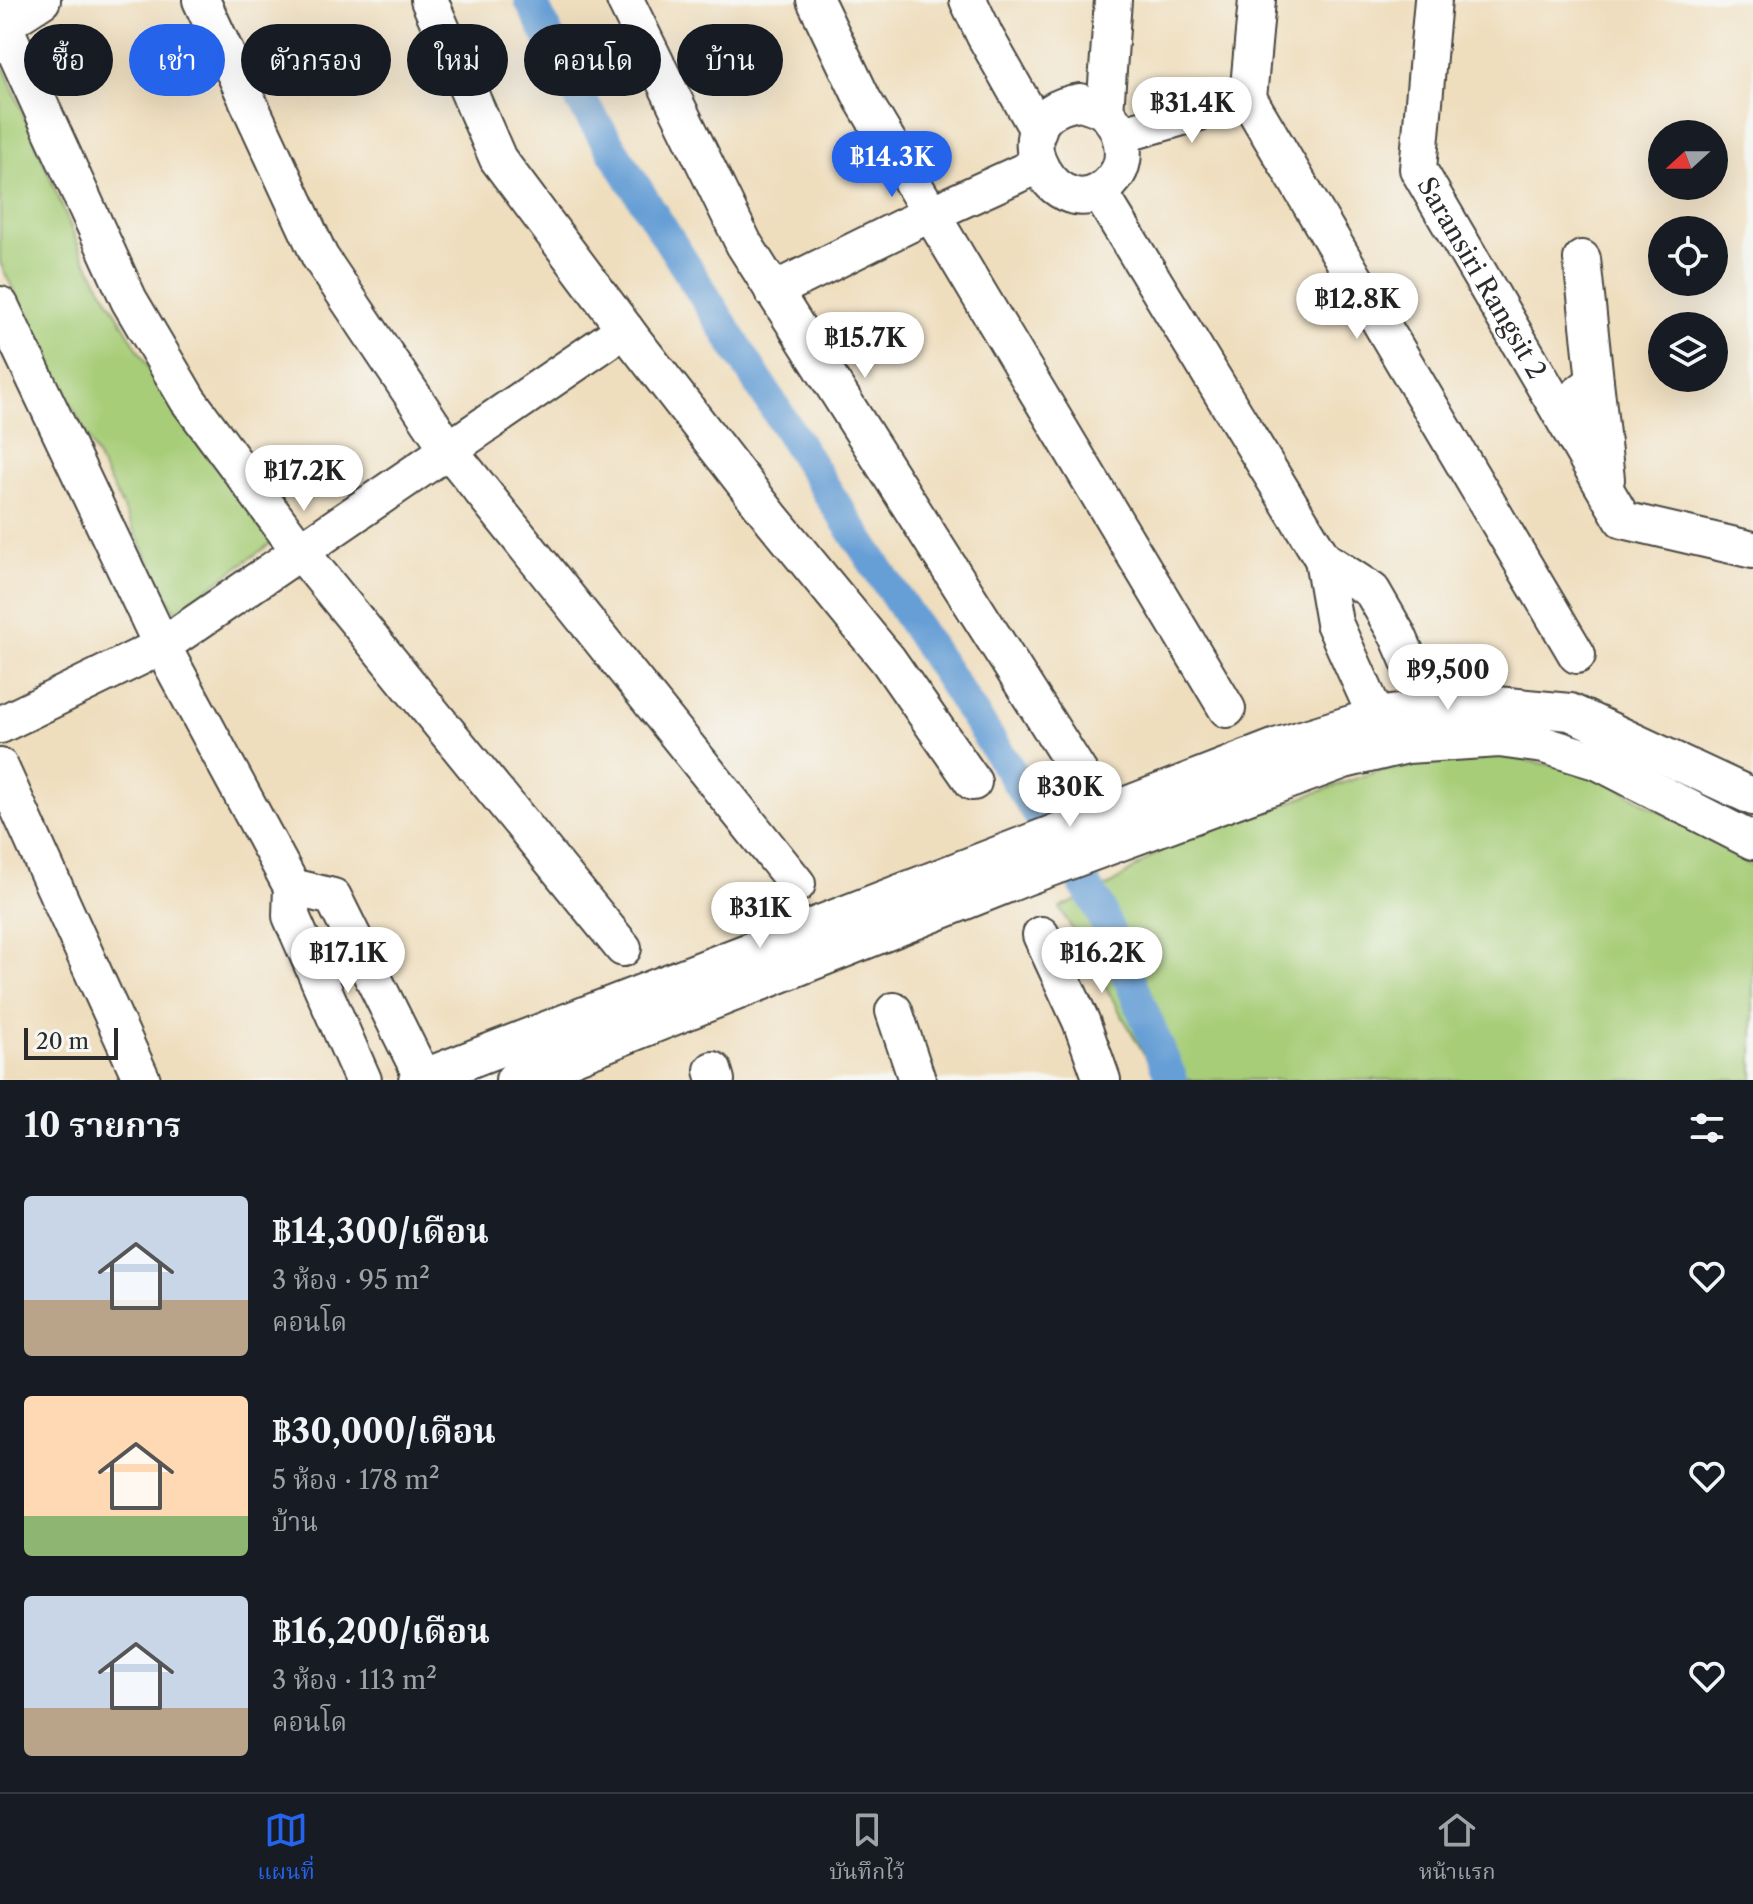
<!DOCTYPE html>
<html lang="th">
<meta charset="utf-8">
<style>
:root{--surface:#171b24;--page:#242831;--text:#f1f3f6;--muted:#9ea1a6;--line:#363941;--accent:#2563eb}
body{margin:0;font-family:"Libre Caslon Text","Noto Serif Thai",serif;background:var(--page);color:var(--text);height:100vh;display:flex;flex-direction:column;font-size:30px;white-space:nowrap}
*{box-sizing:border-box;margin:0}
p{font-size:26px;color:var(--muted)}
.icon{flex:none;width:44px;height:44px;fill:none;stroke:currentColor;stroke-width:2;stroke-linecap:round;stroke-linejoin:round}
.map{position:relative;height:1080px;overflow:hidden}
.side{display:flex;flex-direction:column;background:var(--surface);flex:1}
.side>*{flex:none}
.hud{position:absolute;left:24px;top:24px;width:800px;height:72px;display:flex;gap:16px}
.needle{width:52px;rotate:249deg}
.fabs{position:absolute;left:1648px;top:120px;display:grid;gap:16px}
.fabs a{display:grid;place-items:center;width:80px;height:80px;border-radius:50%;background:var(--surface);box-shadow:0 8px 32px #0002;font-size:40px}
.scale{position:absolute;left:24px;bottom:20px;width:94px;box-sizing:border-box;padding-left:8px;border:4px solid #2b2b2b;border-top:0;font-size:22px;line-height:28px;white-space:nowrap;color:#2b2b2b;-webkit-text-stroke:6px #f6f6f2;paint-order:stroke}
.price{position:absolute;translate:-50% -68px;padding:0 18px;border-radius:28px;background:#fff;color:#222;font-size:26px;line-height:52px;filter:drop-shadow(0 2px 4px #0008)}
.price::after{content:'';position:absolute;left:50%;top:48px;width:24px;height:18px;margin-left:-12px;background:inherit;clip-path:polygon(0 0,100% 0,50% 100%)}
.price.on{background:var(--accent);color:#fff}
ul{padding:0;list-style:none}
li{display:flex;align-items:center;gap:24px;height:200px;padding:0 24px}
li span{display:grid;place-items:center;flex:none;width:224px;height:160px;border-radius:8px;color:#555}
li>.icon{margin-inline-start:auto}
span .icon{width:96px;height:96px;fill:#fffc;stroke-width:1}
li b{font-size:34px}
h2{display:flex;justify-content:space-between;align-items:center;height:96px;padding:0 24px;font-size:34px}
.chip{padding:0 28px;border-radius:36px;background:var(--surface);box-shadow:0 8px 32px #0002;font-size:28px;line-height:72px}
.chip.on{background:var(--accent);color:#fff}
.menu{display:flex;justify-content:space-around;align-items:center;height:112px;border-top:2px solid var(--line);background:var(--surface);font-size:22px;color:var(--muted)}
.menu a{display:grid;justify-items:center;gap:4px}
.menu .on{color:var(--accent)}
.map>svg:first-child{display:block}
.green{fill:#a7cd78;stroke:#697c52;stroke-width:2}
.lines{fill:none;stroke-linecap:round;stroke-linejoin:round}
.canal{stroke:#669fd5;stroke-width:32}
.minor-casing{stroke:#484641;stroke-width:40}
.minor{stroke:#fff;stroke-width:36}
.labels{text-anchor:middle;stroke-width:6;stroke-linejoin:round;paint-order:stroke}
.street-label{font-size:26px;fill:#2b2b2b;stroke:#f6f6f2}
</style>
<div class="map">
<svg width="1753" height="1080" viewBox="0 0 1753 1080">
<rect width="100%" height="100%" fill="#f6f6f2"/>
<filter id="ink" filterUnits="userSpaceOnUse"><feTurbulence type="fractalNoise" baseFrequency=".0125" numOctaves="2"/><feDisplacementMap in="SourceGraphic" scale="16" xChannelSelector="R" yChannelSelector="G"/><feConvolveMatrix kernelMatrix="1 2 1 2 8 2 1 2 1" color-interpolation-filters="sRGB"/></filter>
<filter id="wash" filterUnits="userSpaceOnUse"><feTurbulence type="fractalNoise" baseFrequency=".006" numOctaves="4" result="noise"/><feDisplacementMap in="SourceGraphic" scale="32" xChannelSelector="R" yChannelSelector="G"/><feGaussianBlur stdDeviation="1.8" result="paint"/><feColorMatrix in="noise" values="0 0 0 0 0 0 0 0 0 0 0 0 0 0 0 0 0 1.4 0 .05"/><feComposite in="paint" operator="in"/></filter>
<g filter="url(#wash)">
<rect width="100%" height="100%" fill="#efdebe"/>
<!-- green -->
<path class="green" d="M0 58 82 254 181 423 274 541 175 612 0 263Z
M1493 754 1596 774 1753 867V1080H1159L1060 908 1112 884 1169 845 1377 771Z"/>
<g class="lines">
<!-- canal -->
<path class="canal" d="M530 0 579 97 832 499 1097 903 1172 1080"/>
</g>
</g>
<g filter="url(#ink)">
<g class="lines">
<defs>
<g id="minor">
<path d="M1 0 3 24 129 300 188 400 300 551 623 948"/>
<path d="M201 0 320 257 449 450 797 884"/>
<path d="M429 0 498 159 634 341 773 520 888 660 973 782"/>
<path d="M625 0 744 244 1080 774"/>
<path d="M815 0 863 100 1227 709"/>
<path d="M968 0 985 36 1038 130"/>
<path d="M1257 0 1248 98 1577 655"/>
<path id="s1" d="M1433 0 1418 169 1623 520 1753 550"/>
<path d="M0 27 42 0"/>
<path d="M1080 102C1087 104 1096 106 1103 111 1122 125 1130 158 1115 177 1064 245 983 116 1080 102Z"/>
<path d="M1105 112 1113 0"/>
<path d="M1120 135 1248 98"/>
<path d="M1100 193 1323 559"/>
<path d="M773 291 911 223 1038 165"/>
<path d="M0 305 162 646 292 887 291 916 363 1080"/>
<path d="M1595 381 1606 479"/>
<path d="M1559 410 1595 381 1582 259"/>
<path d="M0 725 162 646 625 329"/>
<path d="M1385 736 1334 623 1323 559 1372 591 1398 636 1438 728"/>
<path d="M0 767 142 1080"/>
<path d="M292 887 333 897 424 1080"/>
<path d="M1041 935 1081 1021 1102 1080"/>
<path d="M894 1011 917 1080"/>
<path d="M713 1070 716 1080"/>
<path d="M417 1080 1279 746 1377 716 1440 707 1497 705 1570 712 1753 797"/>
<path d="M514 1080 1028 876 1344 760 1407 745 1499 739 1544 745 1599 762 1753 841"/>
</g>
</defs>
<!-- minor casing -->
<use href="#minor" class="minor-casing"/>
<!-- minor -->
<use href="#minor" class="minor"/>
</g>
</g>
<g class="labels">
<!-- street labels -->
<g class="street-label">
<text dy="9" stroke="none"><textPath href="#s1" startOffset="296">Saransiri Rangsit 2</textPath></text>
</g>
</g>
</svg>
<div class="fabs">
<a><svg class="needle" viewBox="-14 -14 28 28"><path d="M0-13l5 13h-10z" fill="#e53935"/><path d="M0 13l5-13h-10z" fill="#9ea1a6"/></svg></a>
<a><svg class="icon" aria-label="locate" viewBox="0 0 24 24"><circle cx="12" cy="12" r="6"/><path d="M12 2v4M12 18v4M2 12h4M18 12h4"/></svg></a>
<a><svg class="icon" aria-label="layers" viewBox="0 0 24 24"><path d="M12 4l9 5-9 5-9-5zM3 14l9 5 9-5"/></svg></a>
</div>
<div class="scale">20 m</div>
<b class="price" style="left:1192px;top:145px">฿31.4K</b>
<b class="price on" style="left:892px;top:199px">฿14.3K</b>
<b class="price" style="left:1357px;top:341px">฿12.8K</b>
<b class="price" style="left:865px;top:380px">฿15.7K</b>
<b class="price" style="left:304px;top:513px">฿17.2K</b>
<b class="price" style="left:1448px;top:712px">฿9,500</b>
<b class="price" style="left:1070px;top:829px">฿30K</b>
<b class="price" style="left:760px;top:950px">฿31K</b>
<b class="price" style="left:348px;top:995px">฿17.1K</b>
<b class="price" style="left:1102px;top:995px">฿16.2K</b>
<div class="hud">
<a class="chip">ซื้อ</a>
<a class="chip on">เช่า</a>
<a class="chip">ตัวกรอง</a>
<a class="chip">ใหม่</a>
<a class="chip">คอนโด</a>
<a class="chip">บ้าน</a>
</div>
</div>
<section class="side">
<h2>10 รายการ<svg class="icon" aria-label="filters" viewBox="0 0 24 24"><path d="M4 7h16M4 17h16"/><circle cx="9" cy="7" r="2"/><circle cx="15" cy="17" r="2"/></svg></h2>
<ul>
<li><span style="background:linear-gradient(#c9d6e8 65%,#b9a48a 0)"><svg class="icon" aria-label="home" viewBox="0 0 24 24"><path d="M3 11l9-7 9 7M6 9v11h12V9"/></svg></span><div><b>฿14,300/เดือน</b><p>3 ห้อง · 95 m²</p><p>คอนโด</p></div><svg class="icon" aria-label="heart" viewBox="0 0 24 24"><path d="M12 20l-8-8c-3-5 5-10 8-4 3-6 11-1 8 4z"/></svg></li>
<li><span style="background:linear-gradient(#ffd9b3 75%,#8fb573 0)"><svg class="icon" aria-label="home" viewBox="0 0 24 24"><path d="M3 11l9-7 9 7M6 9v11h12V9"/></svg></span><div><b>฿30,000/เดือน</b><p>5 ห้อง · 178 m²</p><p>บ้าน</p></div><svg class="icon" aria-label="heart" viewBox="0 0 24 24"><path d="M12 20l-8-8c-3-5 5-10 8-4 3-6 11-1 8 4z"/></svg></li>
<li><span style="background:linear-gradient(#c9d6e8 70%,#b9a48a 0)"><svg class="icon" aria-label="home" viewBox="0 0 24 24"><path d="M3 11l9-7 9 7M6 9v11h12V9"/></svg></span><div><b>฿16,200/เดือน</b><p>3 ห้อง · 113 m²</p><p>คอนโด</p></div><svg class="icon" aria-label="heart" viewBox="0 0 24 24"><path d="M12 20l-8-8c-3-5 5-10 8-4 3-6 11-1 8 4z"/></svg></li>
</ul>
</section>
<nav class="menu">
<a class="on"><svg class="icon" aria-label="map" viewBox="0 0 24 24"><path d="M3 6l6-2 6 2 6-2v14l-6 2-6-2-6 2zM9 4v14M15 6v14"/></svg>แผนที่</a>
<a><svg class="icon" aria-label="saved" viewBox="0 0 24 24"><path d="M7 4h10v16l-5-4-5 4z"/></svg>บันทึกไว้</a>
<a><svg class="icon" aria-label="home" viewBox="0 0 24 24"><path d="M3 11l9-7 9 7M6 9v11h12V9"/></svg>หน้าแรก</a>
</nav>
